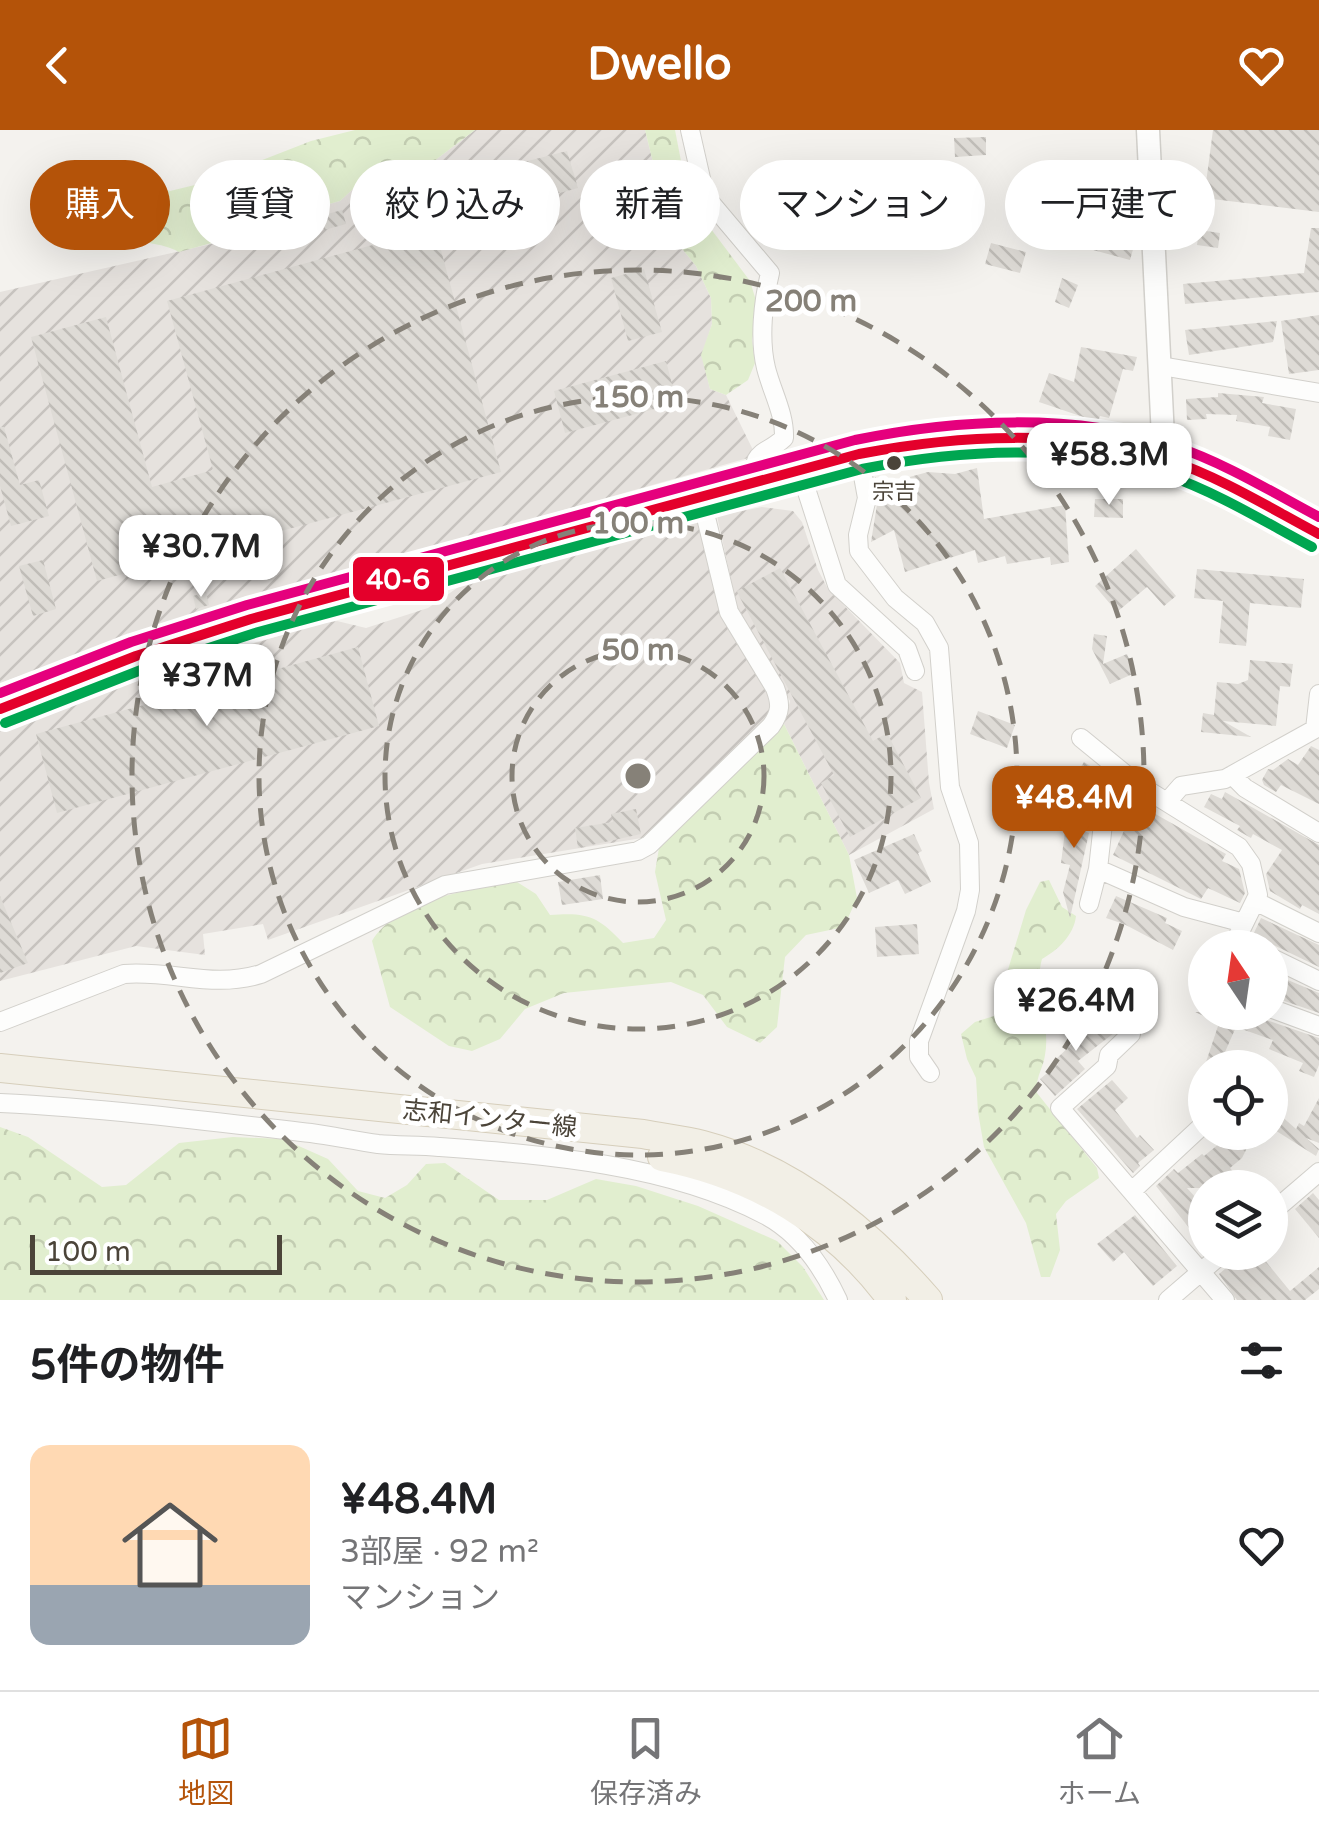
<!DOCTYPE html>
<html lang="ja">
<meta charset="utf-8">
<style>
:root{--surface:#fff;--page:#f6f6f6;--text:#202124;--muted:#757577;--line:#e0e0e0;--accent:#b45309}
body{margin:0;font-family:"Varela Round","Noto Sans JP",sans-serif;background:var(--page);color:var(--text);height:100vh;display:flex;flex-direction:column;font-size:38px;white-space:nowrap}
*{box-sizing:border-box;margin:0}
p{font-size:32px;color:var(--muted)}
.icon{flex:none;width:55px;height:55px;fill:none;stroke:currentColor;stroke-width:2;stroke-linecap:round;stroke-linejoin:round}
.map{position:relative;height:1170px;overflow:hidden}
.drawer{display:flex;flex-direction:column;background:var(--surface);flex:1}
.drawer>*{flex:none}
.top-card{position:absolute;left:30px;top:30px;width:1260px;height:90px;display:flex;gap:20px}
.needle{width:65px;rotate:347deg}
.controls{position:absolute;left:1188px;top:800px;display:grid;gap:20px}
.controls a{display:grid;place-items:center;width:100px;height:100px;border-radius:50%;background:var(--surface);box-shadow:0 10px 40px #0002;font-size:50px}
.scale{position:absolute;left:30px;bottom:25px;width:252px;box-sizing:border-box;padding-left:10px;border:5px solid #4b4439;border-top:0;font-size:28px;line-height:35px;white-space:nowrap;color:#4b4439;-webkit-text-stroke:8px #fff;paint-order:stroke}
.price{position:absolute;translate:-50% -85px;padding:0 22px;border-radius:20px;background:#fff;color:#222;font-size:32px;line-height:65px;filter:drop-shadow(0 2px 5px #0008)}
.price::after{content:'';position:absolute;left:50%;top:60px;width:30px;height:22px;margin-left:-15px;background:inherit;clip-path:polygon(0 0,100% 0,50% 100%)}
.price.selected{background:var(--accent);color:#fff}
ul{padding:0;list-style:none}
li{display:flex;align-items:center;gap:30px;height:250px;padding:0 30px}
li+li{border-top:2px solid var(--line)}
li span{display:grid;place-items:center;flex:none;width:280px;height:200px;border-radius:20px;color:#555}
li>.icon{margin-inline-start:auto}
span .icon{width:120px;height:120px;fill:#fffc;stroke-width:1}
li b{font-size:42px}
h2{display:flex;justify-content:space-between;align-items:center;height:120px;padding:0 30px;font-size:42px}
.chip{padding:0 35px;border-radius:45px;background:var(--surface);box-shadow:0 10px 40px #0002;font-size:35px;line-height:90px}
.chip.selected{background:var(--accent);color:#fff}
header{display:flex;justify-content:space-between;align-items:center;height:130px;padding:0 30px;background:var(--accent);color:#fff;font-size:45px;font-weight:700}
.menu{display:flex;justify-content:space-around;align-items:center;height:140px;border-top:2px solid var(--line);background:var(--surface);font-size:28px;color:var(--muted)}
.menu a{display:grid;justify-items:center;gap:5px}
.menu .selected{color:var(--accent)}
.map>svg:first-child{display:block}
.industrial{fill:url(#industrial-furrows)}
.forest{fill:url(#forest-crowns)}
.building{fill:url(#building-back-hatch)}
.lines{fill:none;stroke-linecap:round;stroke-linejoin:round}
.minor-casing{stroke:#d2d0cb;stroke-width:20}
.tertiary-casing{stroke:#d2d0cb;stroke-width:25}
.primary-casing{stroke:#d6cebb;stroke-width:30}
.trunk-casing{stroke:#ccbfa9;stroke-width:32}
.minor{stroke:#fdfdfc;stroke-width:18}
.tertiary{stroke:#fdfdfc;stroke-width:22}
.primary{stroke:#f2efe6;stroke-width:28}
.trunk{stroke:#f0ece0;stroke-width:30}
.bus-1-casing{stroke:#fff;stroke-width:18}
.bus-2-casing{stroke:#fff;stroke-width:18}
.bus-3-casing{stroke:#fff;stroke-width:18}
.bus-1{stroke:#e4002b;stroke-width:10}
.bus-2{stroke:#00a651;stroke-width:10}
.bus-3{stroke:#e5007d;stroke-width:10}
.ring{fill:none;stroke:#868178;stroke-width:5;stroke-dasharray:18 12}
.bus-dot{fill:#4b4439;stroke:#fff;stroke-width:4}
.labels{text-anchor:middle;stroke-width:10;stroke-linejoin:round;paint-order:stroke}
.bus-label{font-size:22px;fill:#4b4439;stroke:#fff}
.street-label{font-size:25px;fill:#4b4439;stroke:#fff}
.centre{fill:#868178;stroke:#fff;stroke-width:5}
.ring-label{font-size:30px;text-anchor:middle;font-weight:bold;fill:#868178;stroke:#fff;stroke-width:10;stroke-linejoin:round;paint-order:stroke}
.line-badge{stroke:#fff;stroke-width:4}
.badge-label{font-size:28px;text-anchor:middle;font-weight:bold;fill:#fff}
</style>
<header><svg class="icon" aria-label="back" viewBox="0 0 24 24"><path d="M15 5l-7 7 7 7"/></svg>Dwello<svg class="icon" aria-label="heart" viewBox="0 0 24 24"><path d="M12 20l-8-8c-3-5 5-10 8-4 3-6 11-1 8 4z"/></svg></header>
<div class="map">
<svg width="1319" height="1170" viewBox="0 0 1319 1170">
<defs>
<pattern id="industrial-furrows" width="10" height="10" patternUnits="userSpaceOnUse" patternTransform="scale(2.5)"><rect width="10" height="10" fill="#e6e2de"/><path d="M-1 1l2-2M0 10L10 0M9 11l2-2" fill="none" stroke="#c7c3bf"/></pattern>
<pattern id="forest-crowns" width="20" height="18" patternUnits="userSpaceOnUse" patternTransform="scale(2.5)"><rect width="20" height="18" fill="#e1eecf"/><path d="M2 6a3 3 0 1 1 6 0M12 15a3 3 0 1 1 6 0" fill="none" stroke="#c3cdb2"/></pattern>
<pattern id="building-back-hatch" width="6" height="6" patternUnits="userSpaceOnUse" patternTransform="scale(2.5)"><rect width="6" height="6" fill="#dedbd6"/><path d="M-1 5l2 2M0 0l6 6M5-1l2 2" fill="none" stroke="#c0bdb8"/></pattern>
</defs>
<rect width="100%" height="100%" fill="#f4f2ee"/>
<!-- industrial -->
<path class="industrial" d="M475 0H645L671 105 696 136 711 168 712 194 702 225 710 259 726 265 753 320 748 328 188 486 0 553V162L220 112 285 86 340 71 365 48 425 38Z
M762 377 793 381 802 392 818 440 828 459 900 533 904 553 922 562 929 653 934 679 849 725 784 594 790 571 737 477 717 386Z
M698 390 725 492 768 561 770 585 642 708 482 734 268 810 263 794 203 804 205 825 136 816 0 851V601L156 544 317 494 337 491 366 498 428 478 463 454Z"/>
<!-- forest -->
<path class="forest" d="M355 0H475L425 38 365 48 340 71 285 86 277 95 179 122C158 111 145 116 126 104L125 77 132 56 146 52 170 61 203 53 311 11Z
M645 0H675L687 62 696 79 750 151 758 177 752 210 755 233 748 250 726 265 710 259 701 225 712 194 711 168 696 136 671 105Z
M784 594 849 725 857 768 844 797 806 805 785 827 777 897 760 913 727 897 703 865 671 852 564 863 525 879 500 909 472 921 449 916 390 877 372 811C398 769 471 759 517 752L536 764 550 785C587 782 598 786 623 813L654 808 666 790 655 742 659 718Z
M1049 750 1062 777 1076 786C1074 805 1058 820 1042 829 1033 860 1051 893 1045 925 1043 939 1035 948 1037 963L1097 1038 1099 1048 1066 1071 1056 1084 1060 1120 1050 1147H1041L1026 1093 984 1017 978 982 976 948 967 929 961 904 975 892 994 886 1026 780 1040 752Z
M0 997 28 1007 102 1057 126 1055 179 1013 233 1007 283 1009 328 1029 358 1061 385 1068 407 1055 426 1034 445 1033 499 1070H547L596 1049 636 1056 698 1076 777 1111 803 1137 824 1170H0Z"/>
<!-- building -->
<path class="building" d="M1213 0H1319V82L1204 68Z
M986 7V25L955 27 954 8Z
M567 21 578 58 527 72 516 34Z
M644 39 649 55 626 62 621 45Z
M342 80 346 94 324 100 320 86Z
M947 84 952 106 933 110 932 104 927 105 924 89Z
M1079 87 1138 102 1130 130 1071 114Z
M435 98 501 342 233 414 237 429 209 436 205 422 97 451 31 207 106 187 152 357 213 340 167 171Z
M1311 98H1319V162L1185 174 1183 154 1304 143Z
M1199 100 1220 103 1218 118 1197 115Z
M991 113 1026 122 1020 143 985 134Z
M644 139 662 202 628 211 611 148Z
M1062 148 1078 155 1069 178 1055 172Z
M1319 185V240L1289 244 1281 191Z
M1277 191 1273 212 1189 225 1185 200Z
M1081 217 1137 227 1133 241 1123 239 1109 288 1100 286 1098 292 1039 272 1049 243 1074 252Z
M666 231 677 273 565 303 554 261Z
M1218 263 1264 267 1262 273 1296 279 1290 310 1268 306 1270 297 1236 291 1237 285 1206 284 1207 289 1187 290 1186 269 1218 267Z
M0 297H4L20 355 39 350 49 386 11 396 0 356Z
M977 338 984 389 1065 375 1069 432 1051 435 1050 427 1007 434 1005 426 978 433 975 420 905 442 894 400 871 412 879 362H881L880 355 928 342 955 344Z
M1095 369H1123V388L1094 387Z
M1136 419 1176 466 1164 476 1147 457 1117 482 1095 456Z
M43 430 56 479 33 486 19 436Z
M780 438 873 611 887 603 921 668 850 707 821 653 834 645 738 464 737 461Z
M1197 439 1304 449 1301 478 1250 473 1246 516 1219 513 1223 471 1194 468Z
M206 462 209 475 196 479 193 466Z
M1094 504 1107 506 1103 534 1127 524 1135 543 1110 554 1092 519Z
M358 517 379 596 57 683 36 604 166 569 161 551 196 541 201 560Z
M1250 530 1293 534 1290 557 1280 556 1276 596 1223 591 1251 607 1201 602 1203 583 1214 585 1217 552 1238 554 1248 550Z
M978 581 1015 595 1007 618 970 604Z
M1311 616 1319 620V674L1281 655 1276 662 1264 655 1262 650 1268 639 1273 640 1288 629 1298 635Z
M1084 632 1097 640 1092 648 1096 651 1094 659 1080 662 1069 655Z
M1225 662 1319 715V784L1302 775 1300 779 1270 761 1266 744 1282 720 1253 704 1251 708 1237 700 1240 696 1204 677 1211 664 1222 669Z
M1126 672 1136 673 1226 724 1222 731 1239 739 1245 763 1240 773 1208 758 1201 769 1113 725 1127 694 1119 693 1121 675 1126 676Z
M1068 677 1086 678V702L1089 703 1070 788 1063 762 1070 735 1061 733Z
M636 679 641 704 578 718 575 698 613 692 611 684Z
M914 704 922 721 918 723 931 752 905 764 898 750 869 763 854 730Z
M600 745 603 769 562 775 558 752Z
M0 766 28 833 0 843Z
M1116 766 1167 788 1165 793 1182 801 1173 820 1124 794 1106 788Z
M1261 788 1319 815V837L1253 805Z
M917 794 919 824 877 827 875 797Z
M1278 846 1319 863V883L1270 866Z
M1195 882H1259L1266 890 1319 908V935L1314 947 1299 941 1303 933 1269 919 1273 910 1236 897 1225 922 1237 926 1233 938H1204L1219 893Z
M1097 888 1107 898 1112 892 1119 899 1078 931 1085 939 1055 966 1040 949 1058 934 1055 930 1073 913 1064 902 1074 893 1083 904Z
M1112 950 1128 968 1115 980 1137 1008 1140 1005 1154 1020 1138 1033 1140 1036 1133 1043 1077 979Z
M1319 968V1013L1306 1008 1319 1019 1316 1026 1270 997V976L1296 999 1299 993 1304 996Z
M1225 1002H1246L1253 1006 1242 1028 1230 1038 1247 1058H1187L1205 1078V1118L1156 1056 1174 1039 1178 1043 1202 1024 1204 1026 1220 1013Z
M1313 1063 1319 1070V1108L1295 1079Z
M1135 1085 1177 1136 1153 1156 1124 1122 1113 1132 1097 1114Z
M1254 1122H1258L1290 1161 1319 1137V1159L1305 1170H1237L1219 1144 1233 1132 1237 1136Z"/>
<g class="lines">
<defs>
<path id="minor" d="M690 0 705 66 770 143C763 172 759 209 766 238 772 262 785 284 784 308 765 326 749 320 757 352
M1161 236 1319 263
M859 324 867 368 858 405 859 421 895 468 925 493 939 518 950 657 969 713 970 760 966 781 919 911V927L930 943
M800 340 837 455 907 519 915 541
M1081 608 1136 653 1239 717 1251 734 1258 765 1232 818
M1232 645 1245 658 1319 703
M1167 672 1181 656 1225 649 1315 599 1319 564
M1098 739 1184 777 1244 793
M1255 771 1319 803
M1089 774 1098 739 1107 657 1117 638
M1270 827 1319 851
M1270 878 1319 896
M0 892 124 844C173 840 212 859 261 844L445 755 638 721 649 715 771 596C781 582 781 574 775 558L729 482 701 367
M1131 904 1109 925 1107 936 1060 978 1225 1170
M0 973C103 978 208 991 311 1003 333 1006 356 1011 378 1014 398 1016 419 1015 439 1017 546 1025 668 1034 765 1085 799 1103 822 1136 838 1170
M1132 1061 1205 993
M1270 1084 1319 1042
M1168 1170 1224 1122"/>
<path id="tertiary" d="M1148 0 1164 328"/>
<path id="primary" d="M0 938 643 1004C663 1008 684 1010 703 1015 793 1039 868 1101 928 1170
M662 1027C755 1045 836 1093 892 1170"/>
<path id="trunk" d="M0 579 136 526 251 489 859 324C941 306 1019 303 1102 316 1124 320 1148 323 1169 330 1221 348 1270 378 1319 404"/>
</defs>
<!-- minor casing -->
<use href="#minor" class="minor-casing"/>
<!-- tertiary casing -->
<use href="#tertiary" class="tertiary-casing"/>
<!-- primary casing -->
<use href="#primary" class="primary-casing"/>
<!-- trunk casing -->
<use href="#trunk" class="trunk-casing"/>
<!-- minor -->
<use href="#minor" class="minor"/>
<!-- tertiary -->
<use href="#tertiary" class="tertiary"/>
<!-- primary -->
<use href="#primary" class="primary"/>
<!-- trunk -->
<use href="#trunk" class="trunk"/>
<defs>
<path id="bus-1" d="M0 579 136 526 251 489 859 324C956 305 1073 298 1169 330 1222 348 1270 378 1319 404"/>
<path id="bus-2" d="M5 593 141 540 255 503 862 339C957 320 1074 312 1167 345 1218 363 1265 392 1312 417"/>
<path id="bus-3" d="M0 563 131 512 247 475 855 310C955 289 1076 282 1174 316 1225 333 1272 362 1319 387"/>
</defs>
<!-- bus-1 casing -->
<use href="#bus-1" class="bus-1-casing"/>
<!-- bus-2 casing -->
<use href="#bus-2" class="bus-2-casing"/>
<!-- bus-3 casing -->
<use href="#bus-3" class="bus-3-casing"/>
<!-- bus-1 -->
<use href="#bus-1" class="bus-1"/>
<!-- bus-2 -->
<use href="#bus-2" class="bus-2"/>
<!-- bus-3 -->
<use href="#bus-3" class="bus-3"/>
</g>
<!-- distance rings -->
<g class="ring">
<circle cx="638" cy="646" r="126"/>
<circle cx="638" cy="646" r="253"/>
<circle cx="638" cy="646" r="379"/>
<circle cx="638" cy="646" r="506"/>
</g>
<!-- markers -->
<circle class="bus-dot" cx="894" cy="333" r="9"/>
<g class="labels">
<!-- bus labels -->
<g class="bus-label">
<text x="894" y="369">宗吉</text>
</g>
<!-- street labels -->
<g class="street-label">
<text transform="translate(490 988) rotate(6)" y="9">志和インター線</text>
</g>
</g>
<circle cx="638" cy="646" r="15" class="centre"/>
<g class="ring-label">
<text x="811" y="181">200 m</text>
<text x="638" y="277">150 m</text>
<text x="638" y="403">100 m</text>
<text x="638" y="530">50 m</text>
</g>
<rect class="line-badge" x="351" y="425" width="95" height="48" rx="10" fill="#e4002b"/>
<g class="badge-label">
<text x="398" y="459">40-6</text>
</g>
</svg>
<div class="controls">
<a><svg class="needle" viewBox="-14 -14 28 28"><path d="M0-13l5 13h-10z" fill="#e53935"/><path d="M0 13l5-13h-10z" fill="#757577"/></svg></a>
<a><svg class="icon" aria-label="locate" viewBox="0 0 24 24"><circle cx="12" cy="12" r="6"/><path d="M12 2v4M12 18v4M2 12h4M18 12h4"/></svg></a>
<a><svg class="icon" aria-label="layers" viewBox="0 0 24 24"><path d="M12 4l9 5-9 5-9-5zM3 14l9 5 9-5"/></svg></a>
</div>
<div class="scale">100 m</div>
<b class="price" style="left:1109px;top:378px">¥58.3M</b>
<b class="price" style="left:201px;top:470px">¥30.7M</b>
<b class="price" style="left:207px;top:599px">¥37M</b>
<b class="price selected" style="left:1074px;top:721px">¥48.4M</b>
<b class="price" style="left:1076px;top:924px">¥26.4M</b>
<div class="top-card">
<a class="chip selected">購入</a>
<a class="chip">賃貸</a>
<a class="chip">絞り込み</a>
<a class="chip">新着</a>
<a class="chip">マンション</a>
<a class="chip">一戸建て</a>
</div>
</div>
<section class="drawer">
<h2>5件の物件<svg class="icon" aria-label="filters" viewBox="0 0 24 24"><path d="M4 7h16M4 17h16"/><circle cx="9" cy="7" r="2"/><circle cx="15" cy="17" r="2"/></svg></h2>
<ul>
<li><span style="background:linear-gradient(#ffd9b3 70%,#9aa5b1 0)"><svg class="icon" aria-label="home" viewBox="0 0 24 24"><path d="M3 11l9-7 9 7M6 9v11h12V9"/></svg></span><div><b>¥48.4M</b><p>3部屋 · 92 m²</p><p>マンション</p></div><svg class="icon" aria-label="heart" viewBox="0 0 24 24"><path d="M12 20l-8-8c-3-5 5-10 8-4 3-6 11-1 8 4z"/></svg></li>
</ul>
</section>
<nav class="menu">
<a class="selected"><svg class="icon" aria-label="map" viewBox="0 0 24 24"><path d="M3 6l6-2 6 2 6-2v14l-6 2-6-2-6 2zM9 4v14M15 6v14"/></svg>地図</a>
<a><svg class="icon" aria-label="saved" viewBox="0 0 24 24"><path d="M7 4h10v16l-5-4-5 4z"/></svg>保存済み</a>
<a><svg class="icon" aria-label="home" viewBox="0 0 24 24"><path d="M3 11l9-7 9 7M6 9v11h12V9"/></svg>ホーム</a>
</nav>
